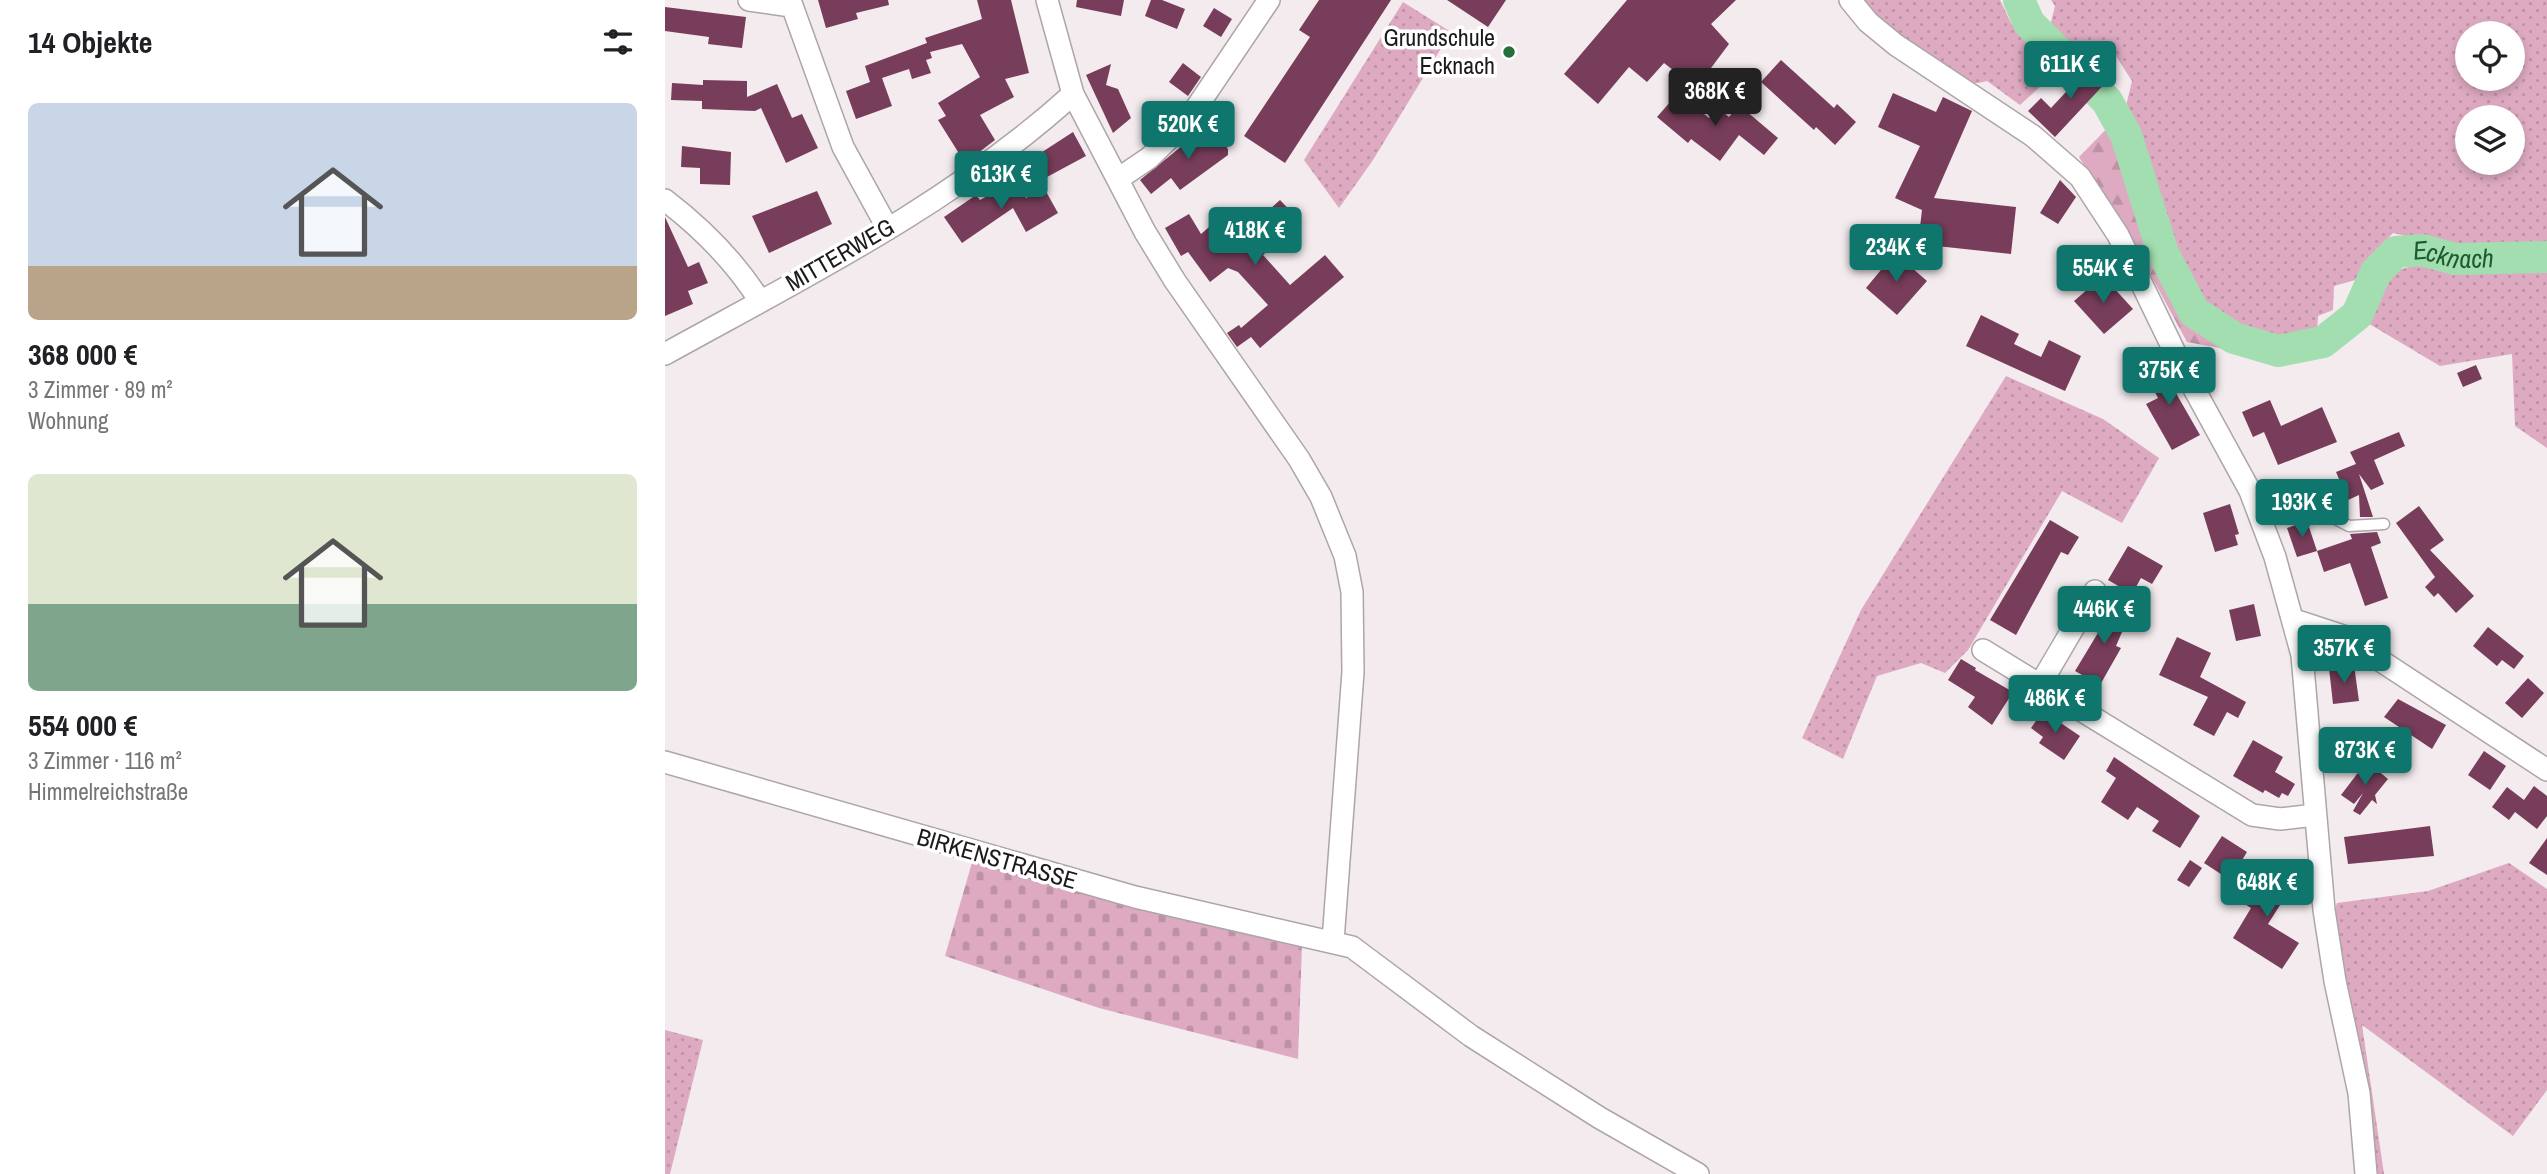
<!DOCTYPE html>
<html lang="de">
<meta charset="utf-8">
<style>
:root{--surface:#fff;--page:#f2f2f2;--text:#202124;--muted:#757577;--accent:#0f766e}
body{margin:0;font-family:"Archivo Narrow",sans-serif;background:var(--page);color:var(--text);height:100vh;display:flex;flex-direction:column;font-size:26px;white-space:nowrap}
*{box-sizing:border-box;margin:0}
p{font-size:23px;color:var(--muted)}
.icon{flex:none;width:38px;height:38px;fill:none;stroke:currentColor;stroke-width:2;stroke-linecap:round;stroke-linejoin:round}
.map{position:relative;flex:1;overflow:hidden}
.details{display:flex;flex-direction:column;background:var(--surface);width:665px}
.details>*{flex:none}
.controls{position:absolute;left:1790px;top:21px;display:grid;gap:14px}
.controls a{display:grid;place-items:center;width:70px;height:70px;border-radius:50%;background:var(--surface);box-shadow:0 4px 10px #0003;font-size:35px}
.price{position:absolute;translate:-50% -60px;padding:0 16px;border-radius:7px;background:var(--accent);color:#fff;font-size:23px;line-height:46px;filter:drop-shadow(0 2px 4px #0008)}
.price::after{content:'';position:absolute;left:50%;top:42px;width:21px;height:16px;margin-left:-10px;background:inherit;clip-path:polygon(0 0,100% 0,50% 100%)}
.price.on{background:#222;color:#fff}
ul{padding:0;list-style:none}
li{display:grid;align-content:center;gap:14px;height:371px;padding:0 28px}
li span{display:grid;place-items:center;height:217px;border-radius:10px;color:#555}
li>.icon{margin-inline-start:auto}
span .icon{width:126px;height:126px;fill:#fffc;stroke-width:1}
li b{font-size:30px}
h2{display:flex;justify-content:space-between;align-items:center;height:84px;padding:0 28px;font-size:30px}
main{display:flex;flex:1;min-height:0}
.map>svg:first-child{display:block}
.grass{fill:url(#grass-dots);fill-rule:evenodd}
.forest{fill:url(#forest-firs)}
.cemetery{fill:url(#cemetery-stones)}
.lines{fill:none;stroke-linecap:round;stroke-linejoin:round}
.river{stroke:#a2deaf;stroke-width:32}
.building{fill:#783d5a}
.service-casing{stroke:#ada5a8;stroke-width:13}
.minor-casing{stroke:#ada5a8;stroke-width:24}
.service{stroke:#fff;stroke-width:10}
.minor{stroke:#fff;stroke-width:21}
.poi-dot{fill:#256f3d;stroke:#fff;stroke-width:2.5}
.labels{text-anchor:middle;stroke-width:7;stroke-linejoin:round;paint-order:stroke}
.poi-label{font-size:24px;fill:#1d1a1b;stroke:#fff;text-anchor:end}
.street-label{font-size:24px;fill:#1d1a1b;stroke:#fff}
.water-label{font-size:26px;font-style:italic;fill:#1b5b30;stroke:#fff}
</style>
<main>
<section class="details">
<h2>14 Objekte<svg class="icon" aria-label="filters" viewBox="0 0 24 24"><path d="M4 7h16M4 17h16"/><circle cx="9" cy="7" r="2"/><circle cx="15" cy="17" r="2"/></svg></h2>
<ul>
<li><span style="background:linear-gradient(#c9d6e8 75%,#b9a48a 0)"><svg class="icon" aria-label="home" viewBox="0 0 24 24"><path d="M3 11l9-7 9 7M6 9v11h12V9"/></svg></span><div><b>368 000 €</b><p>3 Zimmer · 89 m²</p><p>Wohnung</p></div></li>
<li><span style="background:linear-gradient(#dfe7d0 60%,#7fa58c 0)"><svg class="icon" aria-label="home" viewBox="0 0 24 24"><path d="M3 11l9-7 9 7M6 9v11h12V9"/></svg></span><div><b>554 000 €</b><p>3 Zimmer · 116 m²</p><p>Himmelreichstraße</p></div></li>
</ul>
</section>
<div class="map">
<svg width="1882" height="1174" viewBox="0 0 1882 1174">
<defs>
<pattern id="grass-dots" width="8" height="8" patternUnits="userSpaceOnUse" patternTransform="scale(1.75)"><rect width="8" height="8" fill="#deaac1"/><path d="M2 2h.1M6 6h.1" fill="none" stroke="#be92a5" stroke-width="1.8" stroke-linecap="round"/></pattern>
<pattern id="forest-firs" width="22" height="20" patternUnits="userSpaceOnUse" patternTransform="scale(1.75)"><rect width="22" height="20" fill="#deaac1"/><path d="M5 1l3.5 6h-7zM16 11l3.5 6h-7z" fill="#be92a5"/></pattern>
<pattern id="cemetery-stones" width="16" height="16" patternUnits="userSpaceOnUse" patternTransform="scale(1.75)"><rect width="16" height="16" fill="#deaac1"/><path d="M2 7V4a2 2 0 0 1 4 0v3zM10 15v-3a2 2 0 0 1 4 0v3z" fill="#be92a5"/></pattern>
</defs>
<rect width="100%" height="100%" fill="#f3ebee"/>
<!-- grass -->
<path class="grass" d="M1198 0H1335L1346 23 1390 73 1355 105 1322 81C1318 82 1311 84 1306 83 1285 80 1212 18 1198 0Z
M1386 0H1882V247L1785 246 1728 233 1700 263 1694 279 1669 286 1668 310 1653 316 1652 332 1601 338 1538 309 1510 255 1460 110 1467 81 1449 53 1422 58 1385 26 1390 6ZM1802 33H1848V79H1802ZM1802 117H1848V163H1802Z
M738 2 786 32 708 160 674 208 639 160Z
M1762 264 1794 271 1882 268V448L1850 426 1847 354 1775 366 1701 322C1717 284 1716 269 1762 264Z
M1341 376 1438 419 1494 458 1457 523 1397 491 1303 650 1280 673 1256 663 1212 676 1178 759 1137 738 1196 610Z
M1844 863 1882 889V1090L1848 1136 1697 1025 1719 1174H1711L1668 915 1672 903 1763 891Z
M0 1030 38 1040 5 1174H0Z"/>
<!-- forest -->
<path class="forest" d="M1460 110 1510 255 1538 308 1601 338 1652 332 1640 361 1614 359 1522 342 1469 244 1414 157Z"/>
<!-- cemetery -->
<path class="cemetery" d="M308 859 637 944 633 1059 434 1008 280 956Z"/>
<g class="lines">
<!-- river -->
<path class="river" id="s1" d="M1354 0 1364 23 1442 101 1461 135 1498 253 1529 312 1569 338 1613 351 1658 342 1692 315 1711 272 1731 252 1757 250 1790 259 1882 257"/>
</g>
<!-- building -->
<path class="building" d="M153 0H223L224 5 191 13 193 19 161 28Z
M312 0H346L364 73 340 79 349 97 315 115 330 140 300 163 273 120 281 116 273 103 315 77 297 44 265 52 267 58 261 60 266 73 247 79 244 69 217 78 227 106 191 119 181 91 205 82 200 66 262 43 260 38 317 19Z
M412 0H459L456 16 411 7Z
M486 0H497L520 9 512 29 480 16Z
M654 0H726L620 163 579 136 645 37 634 30Z
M782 0H841L823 27Z
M962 0H1071L1046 24 1064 44 1031 88 999 63 982 82 964 67 933 104 899 74Z
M0 7 81 17 77 48 43 44 44 37 0 31Z
M549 8 567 19 556 37 538 26Z
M1116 60 1169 108 1172 104 1191 122 1170 145 1151 127 1149 130 1096 82Z
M518 63 536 77 523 96 504 82Z
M1428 63 1444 79 1390 137 1363 111 1376 98 1386 108Z
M446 64 441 85 453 89 466 118 448 133 421 75Z
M38 80 82 81V97L112 84 127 118 137 114 153 148 121 163 96 108 90 111 37 109V101L6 100 7 83 38 85Z
M1013 93 1044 118 1053 108 1064 117 1074 105 1113 138 1099 155 1074 135 1055 161 1026 139 1023 143 992 117Z
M1228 93 1271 112 1278 97 1307 111 1269 198 1351 207 1346 254 1253 244 1257 210 1230 198 1255 146 1213 127Z
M544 124 563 149V155L515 190 506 178 486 194 475 180Z
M408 132 421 156 382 177 371 156Z
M17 146 66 152 65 185 35 184V168L16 167Z
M351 180 361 198 379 188 393 213 361 232 348 208 297 243 279 217 311 195 315 200Z
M1395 180 1411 197 1393 224 1375 213Z
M152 191 167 224 104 253 87 216Z
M615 200 635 221 598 255 625 285 660 255 679 277 595 348 586 337 572 347 562 333 574 325 576 328 603 305 573 272 563 268 545 282 523 252 516 256 500 228 524 214 536 234 565 209 577 229 582 226 584 228Z
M0 217 23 267 34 262 43 283 23 291 28 304 0 316Z
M1230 253 1262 281 1232 315 1201 288Z
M1438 276 1468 309 1439 334 1409 301Z
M1316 315 1354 334 1349 344 1376 357 1384 340 1416 356 1400 391 1301 346Z
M1497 357 1509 379 1504 381 1535 435 1507 450 1481 404 1493 398 1477 367Z
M1811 365 1817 379 1798 387 1792 373Z
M1605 400 1616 426 1657 407 1672 442 1613 465 1599 432 1588 437 1577 412Z
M1734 432 1740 446 1709 460 1719 484 1706 490 1694 474 1708 517H1695L1694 495 1683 500 1671 472 1691 464 1685 452Z
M1565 504 1574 534 1570 535 1573 545 1550 552 1538 513Z
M1754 506 1779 540 1765 550 1809 596 1791 613 1773 593 1769 597 1760 587 1770 577 1731 523Z
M1385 520 1414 537 1403 555 1396 552 1351 635 1325 620Z
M1642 521 1652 551 1632 557 1622 528Z
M1712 532 1716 543 1706 547 1723 598 1700 606 1685 563 1659 572 1652 551 1687 539 1685 534Z
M1463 546 1498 566 1487 584 1476 578 1467 594 1443 580Z
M1451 603 1466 611 1451 646 1456 648 1435 685 1410 671Z
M1589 604 1596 636 1571 641 1564 610Z
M1823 627 1859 656 1849 669 1837 660 1832 666 1808 646Z
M1512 637 1546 653 1535 677 1581 702 1573 718 1562 712 1549 736 1528 725 1543 697 1494 675Z
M1296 659 1311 668 1310 670 1348 692 1327 725 1303 707 1310 697 1283 680Z
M1689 665 1694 701 1668 704 1664 668Z
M1863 678 1879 693 1857 718 1840 703Z
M1733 699 1781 725 1767 749 1719 717Z
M1378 711 1415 736 1399 760 1374 743 1378 737 1366 728Z
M1588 740 1618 757 1610 772 1630 784 1623 796 1617 793 1614 798 1600 790 1598 793 1568 776Z
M1819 751 1841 766 1825 790 1803 775Z
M1449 757 1535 816 1515 848 1487 831 1494 821 1472 807 1463 820 1436 802 1451 778 1441 771Z
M1705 757 1707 775 1711 769 1723 779 1710 795 1712 804 1707 800 1695 815 1688 811 1698 793 1689 804 1676 795Z
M1869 786 1882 796V816L1872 829 1850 812 1844 820 1827 807 1842 787 1859 800Z
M1765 826 1769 856 1683 864 1679 837Z
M1557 836 1582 852 1565 880 1539 863Z
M1882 838V875L1864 863Z
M1525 860 1537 868 1524 887 1512 880Z
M1610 866 1631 880 1603 924 1634 943 1617 969 1568 938 1586 908 1572 899 1581 884 1594 892Z"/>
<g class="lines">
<defs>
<path id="service" d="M1585 491 1608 495 1659 513 1684 526 1719 524"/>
<path id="minor" d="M84 0 126 6
M125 0 178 147 223 229
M382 0 408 94 480 232 510 281 634 459 656 497 680 556 687 592 688 672 668 941
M1185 0 1203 22 1231 45 1368 136 1415 177 1453 235 1516 365 1585 491 1610 557 1637 655 1659 910 1670 981 1694 1093 1701 1174
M453 179 484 158 523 120 604 0
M0 200C38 229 69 260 95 301
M0 354C141 276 288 203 408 94
M1629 620 1678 636 1882 770
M1318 650 1587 815 1615 819 1650 815
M1376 683 1430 591
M0 762 470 897 687 947 806 1036 935 1118 1033 1174"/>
</defs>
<!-- service casing -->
<use href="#service" class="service-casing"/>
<!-- minor casing -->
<use href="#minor" class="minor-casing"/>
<!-- service -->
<use href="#service" class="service"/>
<!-- minor -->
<use href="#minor" class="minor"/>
</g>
<!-- markers -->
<circle class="poi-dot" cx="844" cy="52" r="7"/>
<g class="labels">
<!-- poi labels -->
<g class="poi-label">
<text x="830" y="46">Grundschule<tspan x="830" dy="28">Ecknach</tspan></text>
</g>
<!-- street labels -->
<g class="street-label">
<text transform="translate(175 255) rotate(-30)" y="8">MITTERWEG</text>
<text transform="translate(332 859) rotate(16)" y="8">BIRKENSTRASSE</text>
</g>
<!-- water labels -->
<g class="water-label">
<text dy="9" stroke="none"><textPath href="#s1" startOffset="681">Ecknach</textPath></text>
</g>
</g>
</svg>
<div class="controls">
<a><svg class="icon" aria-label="locate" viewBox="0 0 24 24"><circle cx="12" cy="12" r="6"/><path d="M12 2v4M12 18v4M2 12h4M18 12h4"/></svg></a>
<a><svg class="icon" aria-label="layers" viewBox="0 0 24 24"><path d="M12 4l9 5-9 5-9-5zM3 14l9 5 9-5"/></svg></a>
</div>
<b class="price" style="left:1405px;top:101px">611K €</b>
<b class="price on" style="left:1050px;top:128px">368K €</b>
<b class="price" style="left:523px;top:161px">520K €</b>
<b class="price" style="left:336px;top:211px">613K €</b>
<b class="price" style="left:590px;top:267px">418K €</b>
<b class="price" style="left:1231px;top:284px">234K €</b>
<b class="price" style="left:1438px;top:305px">554K €</b>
<b class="price" style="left:1504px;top:407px">375K €</b>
<b class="price" style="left:1637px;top:539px">193K €</b>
<b class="price" style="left:1439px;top:646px">446K €</b>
<b class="price" style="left:1679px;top:685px">357K €</b>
<b class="price" style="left:1390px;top:735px">486K €</b>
<b class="price" style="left:1700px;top:787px">873K €</b>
<b class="price" style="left:1602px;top:919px">648K €</b>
</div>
</main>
